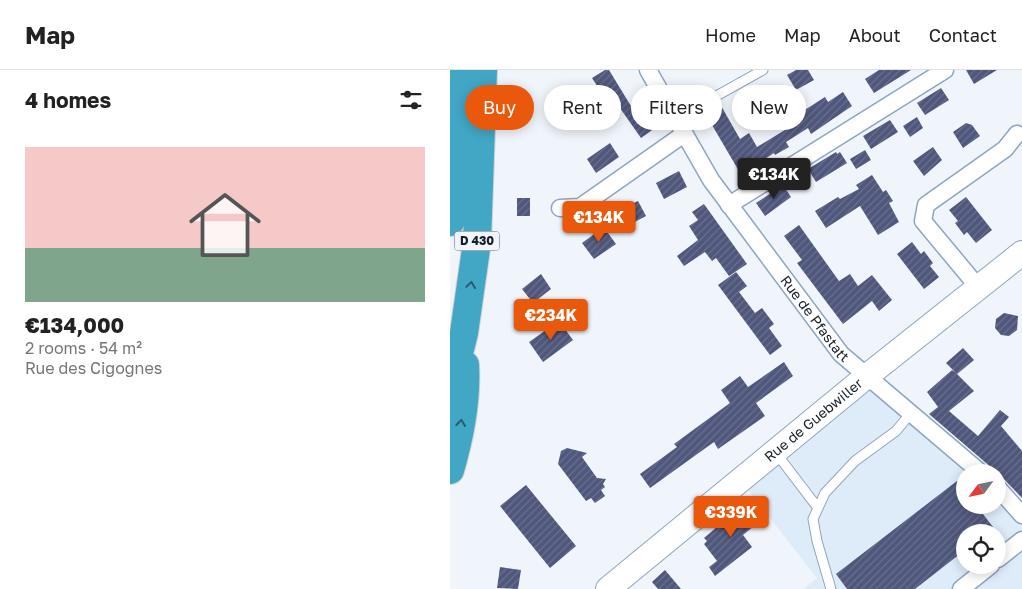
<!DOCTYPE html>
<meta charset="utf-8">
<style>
:root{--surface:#fff;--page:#f2f2f2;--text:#222;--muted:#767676;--line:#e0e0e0;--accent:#ea580c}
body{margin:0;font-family:"Golos Text",sans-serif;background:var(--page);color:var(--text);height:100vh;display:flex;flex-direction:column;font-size:19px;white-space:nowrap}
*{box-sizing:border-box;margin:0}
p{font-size:16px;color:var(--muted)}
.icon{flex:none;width:28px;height:28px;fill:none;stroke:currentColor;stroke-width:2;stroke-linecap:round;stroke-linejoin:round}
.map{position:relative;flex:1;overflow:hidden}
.details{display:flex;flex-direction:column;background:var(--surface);width:450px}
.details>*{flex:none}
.guide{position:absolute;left:15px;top:15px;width:475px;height:45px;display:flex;gap:10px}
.needle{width:32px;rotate:237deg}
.tools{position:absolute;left:506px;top:394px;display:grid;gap:10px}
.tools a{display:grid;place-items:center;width:50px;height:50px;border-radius:50%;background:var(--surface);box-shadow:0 2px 12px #0003;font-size:25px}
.price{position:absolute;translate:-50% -42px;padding:0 11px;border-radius:5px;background:var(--accent);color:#fff;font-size:16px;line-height:32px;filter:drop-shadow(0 1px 2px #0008)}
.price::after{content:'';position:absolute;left:50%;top:30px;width:15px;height:11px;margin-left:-8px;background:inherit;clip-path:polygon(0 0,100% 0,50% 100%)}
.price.selected{background:#222;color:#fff}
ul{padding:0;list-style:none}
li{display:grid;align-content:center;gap:10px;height:265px;padding:0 25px}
li span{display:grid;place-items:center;height:155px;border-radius:0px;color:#555}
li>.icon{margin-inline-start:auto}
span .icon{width:90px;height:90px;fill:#fffc;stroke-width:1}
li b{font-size:21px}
h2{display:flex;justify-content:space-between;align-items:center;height:60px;padding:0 25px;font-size:21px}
.chip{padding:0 18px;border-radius:22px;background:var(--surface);box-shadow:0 2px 12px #0003;font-size:18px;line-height:45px}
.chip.selected{background:var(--accent);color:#fff}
header{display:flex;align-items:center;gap:30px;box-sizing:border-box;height:70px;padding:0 25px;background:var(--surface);border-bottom:1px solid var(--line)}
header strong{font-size:24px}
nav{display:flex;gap:28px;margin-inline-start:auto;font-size:18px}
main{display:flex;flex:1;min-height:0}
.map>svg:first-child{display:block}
.built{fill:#deebf8;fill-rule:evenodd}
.building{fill:url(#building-hatch)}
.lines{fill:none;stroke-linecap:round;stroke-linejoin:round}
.lane-casing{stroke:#8da6c0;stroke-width:11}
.street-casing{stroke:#8da6c0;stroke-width:19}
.secondary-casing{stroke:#8da6c0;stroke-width:26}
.highway-casing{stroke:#d0d2d4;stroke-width:30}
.lane{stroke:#fff;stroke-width:9}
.street{stroke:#fff;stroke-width:16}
.secondary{stroke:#fff;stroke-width:24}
.highway{stroke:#42a6c5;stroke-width:28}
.oneway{stroke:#2a5c6f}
.labels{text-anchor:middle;stroke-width:5;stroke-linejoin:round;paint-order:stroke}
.shield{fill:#f0f5fb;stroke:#576068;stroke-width:1}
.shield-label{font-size:12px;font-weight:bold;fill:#162029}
.street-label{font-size:14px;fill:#162029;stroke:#f0f5fb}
</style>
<header>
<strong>Map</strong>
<nav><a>Home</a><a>Map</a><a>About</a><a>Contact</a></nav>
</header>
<main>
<section class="details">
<h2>4 homes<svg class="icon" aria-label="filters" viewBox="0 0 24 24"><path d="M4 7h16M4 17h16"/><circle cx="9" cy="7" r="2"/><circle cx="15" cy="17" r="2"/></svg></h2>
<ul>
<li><span style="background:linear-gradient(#f6c9c9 65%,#7fa58c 0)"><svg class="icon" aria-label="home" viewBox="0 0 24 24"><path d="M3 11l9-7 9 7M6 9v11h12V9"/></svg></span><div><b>€134,000</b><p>2 rooms · 54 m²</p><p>Rue des Cigognes</p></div></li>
</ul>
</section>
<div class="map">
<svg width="572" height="519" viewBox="0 0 572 519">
<defs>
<pattern id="building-hatch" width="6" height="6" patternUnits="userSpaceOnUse" patternTransform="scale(1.25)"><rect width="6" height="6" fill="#4f577c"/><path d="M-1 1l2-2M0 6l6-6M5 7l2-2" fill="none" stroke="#6a708d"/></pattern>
</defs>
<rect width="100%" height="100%" fill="#f0f5fb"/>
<!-- built -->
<path class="built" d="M417 306 530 402H515V435H548V418L572 445V519H354L367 508 290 410ZM515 462H548V495H515Z"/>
<!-- building -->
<path class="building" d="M155 0H159L184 41 190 36 205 58 191 68 165 31 159 34 142 8Z
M346 0H358L364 10 346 20 337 5Z
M429 0H461L424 23 415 9Z
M516 0H547L524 14Z
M491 18 499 30 475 45 467 33Z
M393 22 402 36 361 64 358 58 336 72 339 77 325 85 324 83 303 97 305 100 293 108 255 43 270 34 290 69 299 63 307 77 353 49 350 43 375 27 378 32Z
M467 47 473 58 460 67 453 56Z
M440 50 448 62 421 79 413 66Z
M516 53 522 55 530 66 513 78 503 62Z
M160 73 169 87 146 103 137 89Z
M483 77 492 90 474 106 463 91Z
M415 80 421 90 406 99 400 89Z
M386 82 387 84 390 82 397 93 366 112 358 99Z
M229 101 237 117 214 129 206 113Z
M422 105 433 122 436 120 443 131 439 133 449 152 428 165 410 136 376 158 365 141 388 127 390 129 409 119 406 115Z
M333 115 341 127 315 146 306 133Z
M516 127 542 160 526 173 517 162 514 165 505 153 508 151 499 140Z
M67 128H80V146H67Z
M188 131 196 146 177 156 169 140Z
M254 134 297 194 279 206 266 188 262 191 255 182 234 196 227 186 248 170 239 156 248 150 242 142Z
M349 155 389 211 400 204 408 216 422 205 442 230 429 241 422 231 393 254 347 193 352 190 334 166Z
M151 159H155L166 174 144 189 132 173Z
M462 172 471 184 474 181 483 193 480 196 489 207 474 219 447 184Z
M286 202 297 216 289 222 305 243 312 238 324 254 319 258 332 276 320 285 268 215Z
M91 204 101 219 83 233 72 219Z
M554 243 568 246 567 260 559 266 551 265 545 258 546 249Z
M109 251 123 270 93 292 79 272Z
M513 278 524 290 507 304 524 321 499 341 528 366 550 340 559 347 551 356 572 381V428L550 405 479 344 488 337 477 322 502 300 506 303 496 293Z
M334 292 343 306 306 333 315 346 268 379 264 372 200 418 190 404 227 377 224 374 280 333 271 320 290 306 298 317Z
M117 378 137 383 132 387 147 408 156 409 153 414 155 417 151 420 155 426 145 433 141 428 136 431 108 394 111 381Z
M507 411 515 421V435H526L543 457 537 462H515V480L465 519H397L386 504Z
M76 415 126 476 100 498 50 436Z
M295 433 310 451 293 465 302 477 265 506 259 497 267 491 254 474 257 471 254 468Z
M50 497 71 500 68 519 47 518Z
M215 500 231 519H208L202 512Z"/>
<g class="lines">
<defs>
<path id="lane" d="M225 49 313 0
M326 383 368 438
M381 519 367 471 363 449 375 423 405 391 446 361 461 343"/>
<g id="street">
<path id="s1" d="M198 0 261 110 391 284 530 402"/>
<path d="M279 135 495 0"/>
<path d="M110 138 130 137 234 64"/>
<path d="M528 217 473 151 476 135 555 79 567 64"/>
<path d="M548 418 572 445"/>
<path d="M548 489 572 470"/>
<path d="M511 519 541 495"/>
</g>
<g id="secondary">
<path id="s2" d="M158 519 417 306 572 183"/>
</g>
<path id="highway" d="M0 152 7 0
M0 319 14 263 27 172 33 0
M0 400C10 366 17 330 15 295"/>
</defs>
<!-- lane casing -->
<use href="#lane" class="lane-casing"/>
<!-- street casing -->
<use href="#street" class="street-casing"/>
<!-- secondary casing -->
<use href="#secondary" class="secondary-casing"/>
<!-- highway casing -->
<use href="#highway" class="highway-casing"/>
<!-- lane -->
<use href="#lane" class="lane"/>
<!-- street -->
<use href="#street" class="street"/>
<!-- secondary -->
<use href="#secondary" class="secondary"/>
<!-- highway -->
<use href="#highway" class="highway"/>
</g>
<!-- one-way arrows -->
<defs><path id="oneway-chevron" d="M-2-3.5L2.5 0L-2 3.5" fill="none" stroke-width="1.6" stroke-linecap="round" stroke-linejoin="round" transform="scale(1.25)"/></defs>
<g class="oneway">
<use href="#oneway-chevron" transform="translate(21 215) rotate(-82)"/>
<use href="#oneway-chevron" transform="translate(11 353) rotate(-83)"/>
</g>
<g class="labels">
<!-- shield labels -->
<rect class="shield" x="4.5" y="161.5" width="45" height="19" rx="4"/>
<g class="shield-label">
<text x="27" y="175">D 430</text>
</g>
<!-- street labels -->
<g class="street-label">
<text dy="5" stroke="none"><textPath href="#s1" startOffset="300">Rue de Pfastatt</textPath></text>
<text dy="5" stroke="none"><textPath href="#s2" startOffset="266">Rue de Guebwiller</textPath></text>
</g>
</g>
</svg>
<div class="tools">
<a><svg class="needle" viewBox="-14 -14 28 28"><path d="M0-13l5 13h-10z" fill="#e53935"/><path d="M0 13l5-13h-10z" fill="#767676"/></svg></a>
<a><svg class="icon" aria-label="locate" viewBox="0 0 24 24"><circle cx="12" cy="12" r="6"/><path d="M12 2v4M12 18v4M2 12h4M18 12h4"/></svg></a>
</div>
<b class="price selected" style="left:324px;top:130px">€134K</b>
<b class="price" style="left:149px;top:173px">€134K</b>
<b class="price" style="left:101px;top:271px">€234K</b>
<b class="price" style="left:281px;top:468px">€339K</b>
<div class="guide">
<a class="chip selected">Buy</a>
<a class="chip">Rent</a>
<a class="chip">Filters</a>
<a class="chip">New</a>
</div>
</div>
</main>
